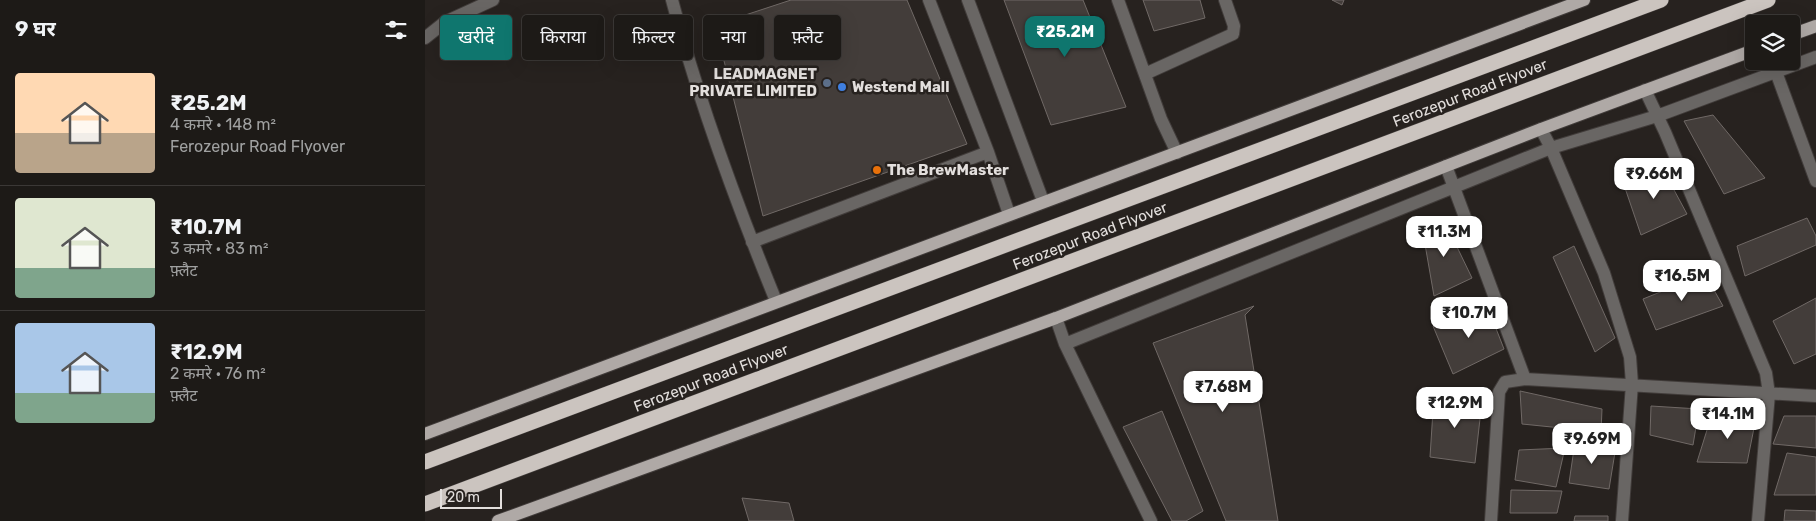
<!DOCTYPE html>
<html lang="hi">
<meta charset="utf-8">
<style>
:root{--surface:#1d1a17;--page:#252320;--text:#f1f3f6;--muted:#a0a1a1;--line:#3b3836;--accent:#0f766e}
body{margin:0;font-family:Rubik,"Noto Sans Devanagari",sans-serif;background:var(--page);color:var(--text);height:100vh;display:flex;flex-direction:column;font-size:19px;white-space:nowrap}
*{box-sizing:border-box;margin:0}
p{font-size:16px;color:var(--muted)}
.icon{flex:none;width:28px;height:28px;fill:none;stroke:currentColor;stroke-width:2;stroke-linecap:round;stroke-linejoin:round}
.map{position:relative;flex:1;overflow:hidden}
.details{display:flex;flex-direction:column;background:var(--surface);width:425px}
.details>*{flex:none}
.guide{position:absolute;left:15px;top:15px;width:475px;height:45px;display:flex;gap:10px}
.tools{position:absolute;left:1320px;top:15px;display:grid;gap:10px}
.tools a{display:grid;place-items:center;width:55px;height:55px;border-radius:5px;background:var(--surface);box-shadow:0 5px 20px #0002,0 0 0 1px var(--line);font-size:25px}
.scale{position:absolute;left:15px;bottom:12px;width:62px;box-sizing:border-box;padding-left:5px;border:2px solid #e3dfdd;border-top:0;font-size:14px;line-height:18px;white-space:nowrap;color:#e3dfdd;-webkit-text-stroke:4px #27221f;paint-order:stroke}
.price{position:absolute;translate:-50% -42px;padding:0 11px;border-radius:10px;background:#fff;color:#222;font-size:16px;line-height:32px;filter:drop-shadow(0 1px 2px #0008)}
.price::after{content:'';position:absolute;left:50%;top:30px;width:15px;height:11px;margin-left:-8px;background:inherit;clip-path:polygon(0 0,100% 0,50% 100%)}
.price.on{background:var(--accent);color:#fff}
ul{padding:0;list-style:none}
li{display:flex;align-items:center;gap:15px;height:125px;padding:0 15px}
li+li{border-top:1px solid var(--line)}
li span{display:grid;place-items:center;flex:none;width:140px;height:100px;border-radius:5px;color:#555}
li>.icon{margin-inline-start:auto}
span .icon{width:60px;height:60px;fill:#fffc;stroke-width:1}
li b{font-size:21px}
h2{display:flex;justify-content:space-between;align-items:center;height:60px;padding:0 15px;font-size:21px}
.chip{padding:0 18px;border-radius:5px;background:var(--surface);box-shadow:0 5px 20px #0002,0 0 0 1px var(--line);font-size:18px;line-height:45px}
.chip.on{background:var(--accent);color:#fff}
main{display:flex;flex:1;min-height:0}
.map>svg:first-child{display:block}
.building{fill:#433d3a;stroke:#706966}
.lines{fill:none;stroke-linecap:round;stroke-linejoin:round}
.minor-casing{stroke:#413c3a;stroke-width:14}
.major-casing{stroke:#413c3a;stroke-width:14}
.highway-casing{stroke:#413c3a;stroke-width:16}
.minor{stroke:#696664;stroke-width:12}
.major{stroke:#afa9a6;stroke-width:12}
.highway{stroke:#cbc4bf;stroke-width:15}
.service-dot{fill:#5c6f8a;stroke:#27221f;stroke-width:2}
.shop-dot{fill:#3f7fe0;stroke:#27221f;stroke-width:2}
.food-dot{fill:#e8710a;stroke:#27221f;stroke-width:2}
.labels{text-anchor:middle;stroke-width:5;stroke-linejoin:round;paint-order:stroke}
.poi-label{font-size:15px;font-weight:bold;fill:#e3dfdd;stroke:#27221f;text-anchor:start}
.street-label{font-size:15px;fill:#e3dfdd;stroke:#27221f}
</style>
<main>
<section class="details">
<h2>9 घर<svg class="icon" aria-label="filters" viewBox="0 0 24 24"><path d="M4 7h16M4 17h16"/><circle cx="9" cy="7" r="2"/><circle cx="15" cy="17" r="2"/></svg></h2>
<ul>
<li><span style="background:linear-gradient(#ffd9b3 60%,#b9a48a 0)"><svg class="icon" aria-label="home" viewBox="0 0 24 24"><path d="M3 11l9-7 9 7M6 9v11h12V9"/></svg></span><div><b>₹25.2M</b><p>4 कमरे · 148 m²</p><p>Ferozepur Road Flyover</p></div></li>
<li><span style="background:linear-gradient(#dfe7d0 70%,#7fa58c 0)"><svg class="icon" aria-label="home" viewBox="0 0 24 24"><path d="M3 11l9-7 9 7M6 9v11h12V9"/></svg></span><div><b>₹10.7M</b><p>3 कमरे · 83 m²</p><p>फ़्लैट</p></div></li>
<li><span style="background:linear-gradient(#a9c7e8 70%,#7fa58c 0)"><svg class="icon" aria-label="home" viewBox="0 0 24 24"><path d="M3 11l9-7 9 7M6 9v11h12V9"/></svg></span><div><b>₹12.9M</b><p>2 कमरे · 76 m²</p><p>फ़्लैट</p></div></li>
</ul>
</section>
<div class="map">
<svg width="1391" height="521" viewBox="0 0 1391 521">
<rect width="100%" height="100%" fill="#27221f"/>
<!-- building -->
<path class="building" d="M366 0H482L542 144 338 216 290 25Z
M579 0H658L701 107 626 125Z
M718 0H775L780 18 729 31Z
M907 0H919L917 5Z
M1288 115 1340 178 1299 194 1259 121Z
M1235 164 1262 214 1216 235 1199 185Z
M1382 218 1391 236V245L1320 276 1312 246Z
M1019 220 1047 278 1009 296 997 227Z
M1149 246 1190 338 1170 352 1128 257Z
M1280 274 1298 306 1231 330 1218 299Z
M1391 298V354L1369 364 1348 321Z
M829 306 820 315 853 521H801L728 343Z
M1063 308 1079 349 1028 374 1008 326Z
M1095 391 1177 409 1176 432 1097 424Z
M1009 395 1057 401 1050 463 1005 457Z
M1226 406 1274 409 1268 445 1225 435Z
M737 411 778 511 761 521H747L698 427Z
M1287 414 1331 418 1322 463 1272 462Z
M1359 416H1391V448L1348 444Z
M1150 442 1191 446 1184 489 1144 483Z
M1140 448 1131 487 1090 480 1094 450Z
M1362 453 1391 457V495H1349Z
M1086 490 1137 491 1132 513H1085Z
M317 498 364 503 369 521H324Z
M1360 510 1391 511V521H1359Z
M1150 516H1183V521H1149Z"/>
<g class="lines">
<defs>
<path id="minor" d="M247 0C273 100 312 205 351 301
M504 0 563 152 584 214
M543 0 618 201
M693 0 736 119 752 153
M0 38 20 22 68 0
M1347 61 1391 181
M720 74 808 34 809 26 800 0
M1220 90 1240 132 1341 373 1344 394 1333 521
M1116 129 1126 148 1179 273 1205 357 1207 384 1197 521
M1021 166 1100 379
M327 242 563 152
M631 318 640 344 726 521
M640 344 1126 148 1232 116 1391 57
M1066 521 1074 392 1080 382 1100 379 1391 396"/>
<path id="major" d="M1366 35 1391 26
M0 434 1159 0
M73 521 631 318 1116 129 1329 50"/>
<path id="highway" d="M0 462 1236 0
M0 504 1343 0"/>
</defs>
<!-- minor casing -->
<use href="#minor" class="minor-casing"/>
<!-- major casing -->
<use href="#major" class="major-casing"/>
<!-- highway casing -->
<use href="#highway" class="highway-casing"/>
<!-- minor -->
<use href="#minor" class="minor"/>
<!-- major -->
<use href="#major" class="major"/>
<!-- highway -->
<use href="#highway" class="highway"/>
</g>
<!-- markers -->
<circle class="service-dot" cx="402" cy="83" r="5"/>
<circle class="shop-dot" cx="417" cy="87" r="5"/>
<circle class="food-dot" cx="452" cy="170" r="5"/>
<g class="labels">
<!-- poi labels -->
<g class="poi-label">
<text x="392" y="79" text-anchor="end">LEADMAGNET<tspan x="392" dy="17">PRIVATE LIMITED</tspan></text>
<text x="427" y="92">Westend Mall</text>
<text x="462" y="175">The BrewMaster</text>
</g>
<!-- street labels -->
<g class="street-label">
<text transform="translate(1045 93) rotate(-21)" y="5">Ferozepur Road Flyover</text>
<text transform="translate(665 236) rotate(-21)" y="5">Ferozepur Road Flyover</text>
<text transform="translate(286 378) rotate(-21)" y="5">Ferozepur Road Flyover</text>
</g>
</g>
</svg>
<div class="tools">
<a><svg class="icon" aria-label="layers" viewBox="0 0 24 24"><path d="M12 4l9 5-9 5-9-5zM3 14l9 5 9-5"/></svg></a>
</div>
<div class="scale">20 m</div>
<b class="price on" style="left:640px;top:58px">₹25.2M</b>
<b class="price" style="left:1229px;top:200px">₹9.66M</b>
<b class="price" style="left:1019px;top:258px">₹11.3M</b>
<b class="price" style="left:1257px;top:302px">₹16.5M</b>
<b class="price" style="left:1044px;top:339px">₹10.7M</b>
<b class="price" style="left:798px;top:413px">₹7.68M</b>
<b class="price" style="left:1030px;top:429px">₹12.9M</b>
<b class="price" style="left:1303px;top:440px">₹14.1M</b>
<b class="price" style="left:1167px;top:465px">₹9.69M</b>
<div class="guide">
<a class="chip on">खरीदें</a>
<a class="chip">किराया</a>
<a class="chip">फ़िल्टर</a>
<a class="chip">नया</a>
<a class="chip">फ़्लैट</a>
</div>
</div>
</main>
